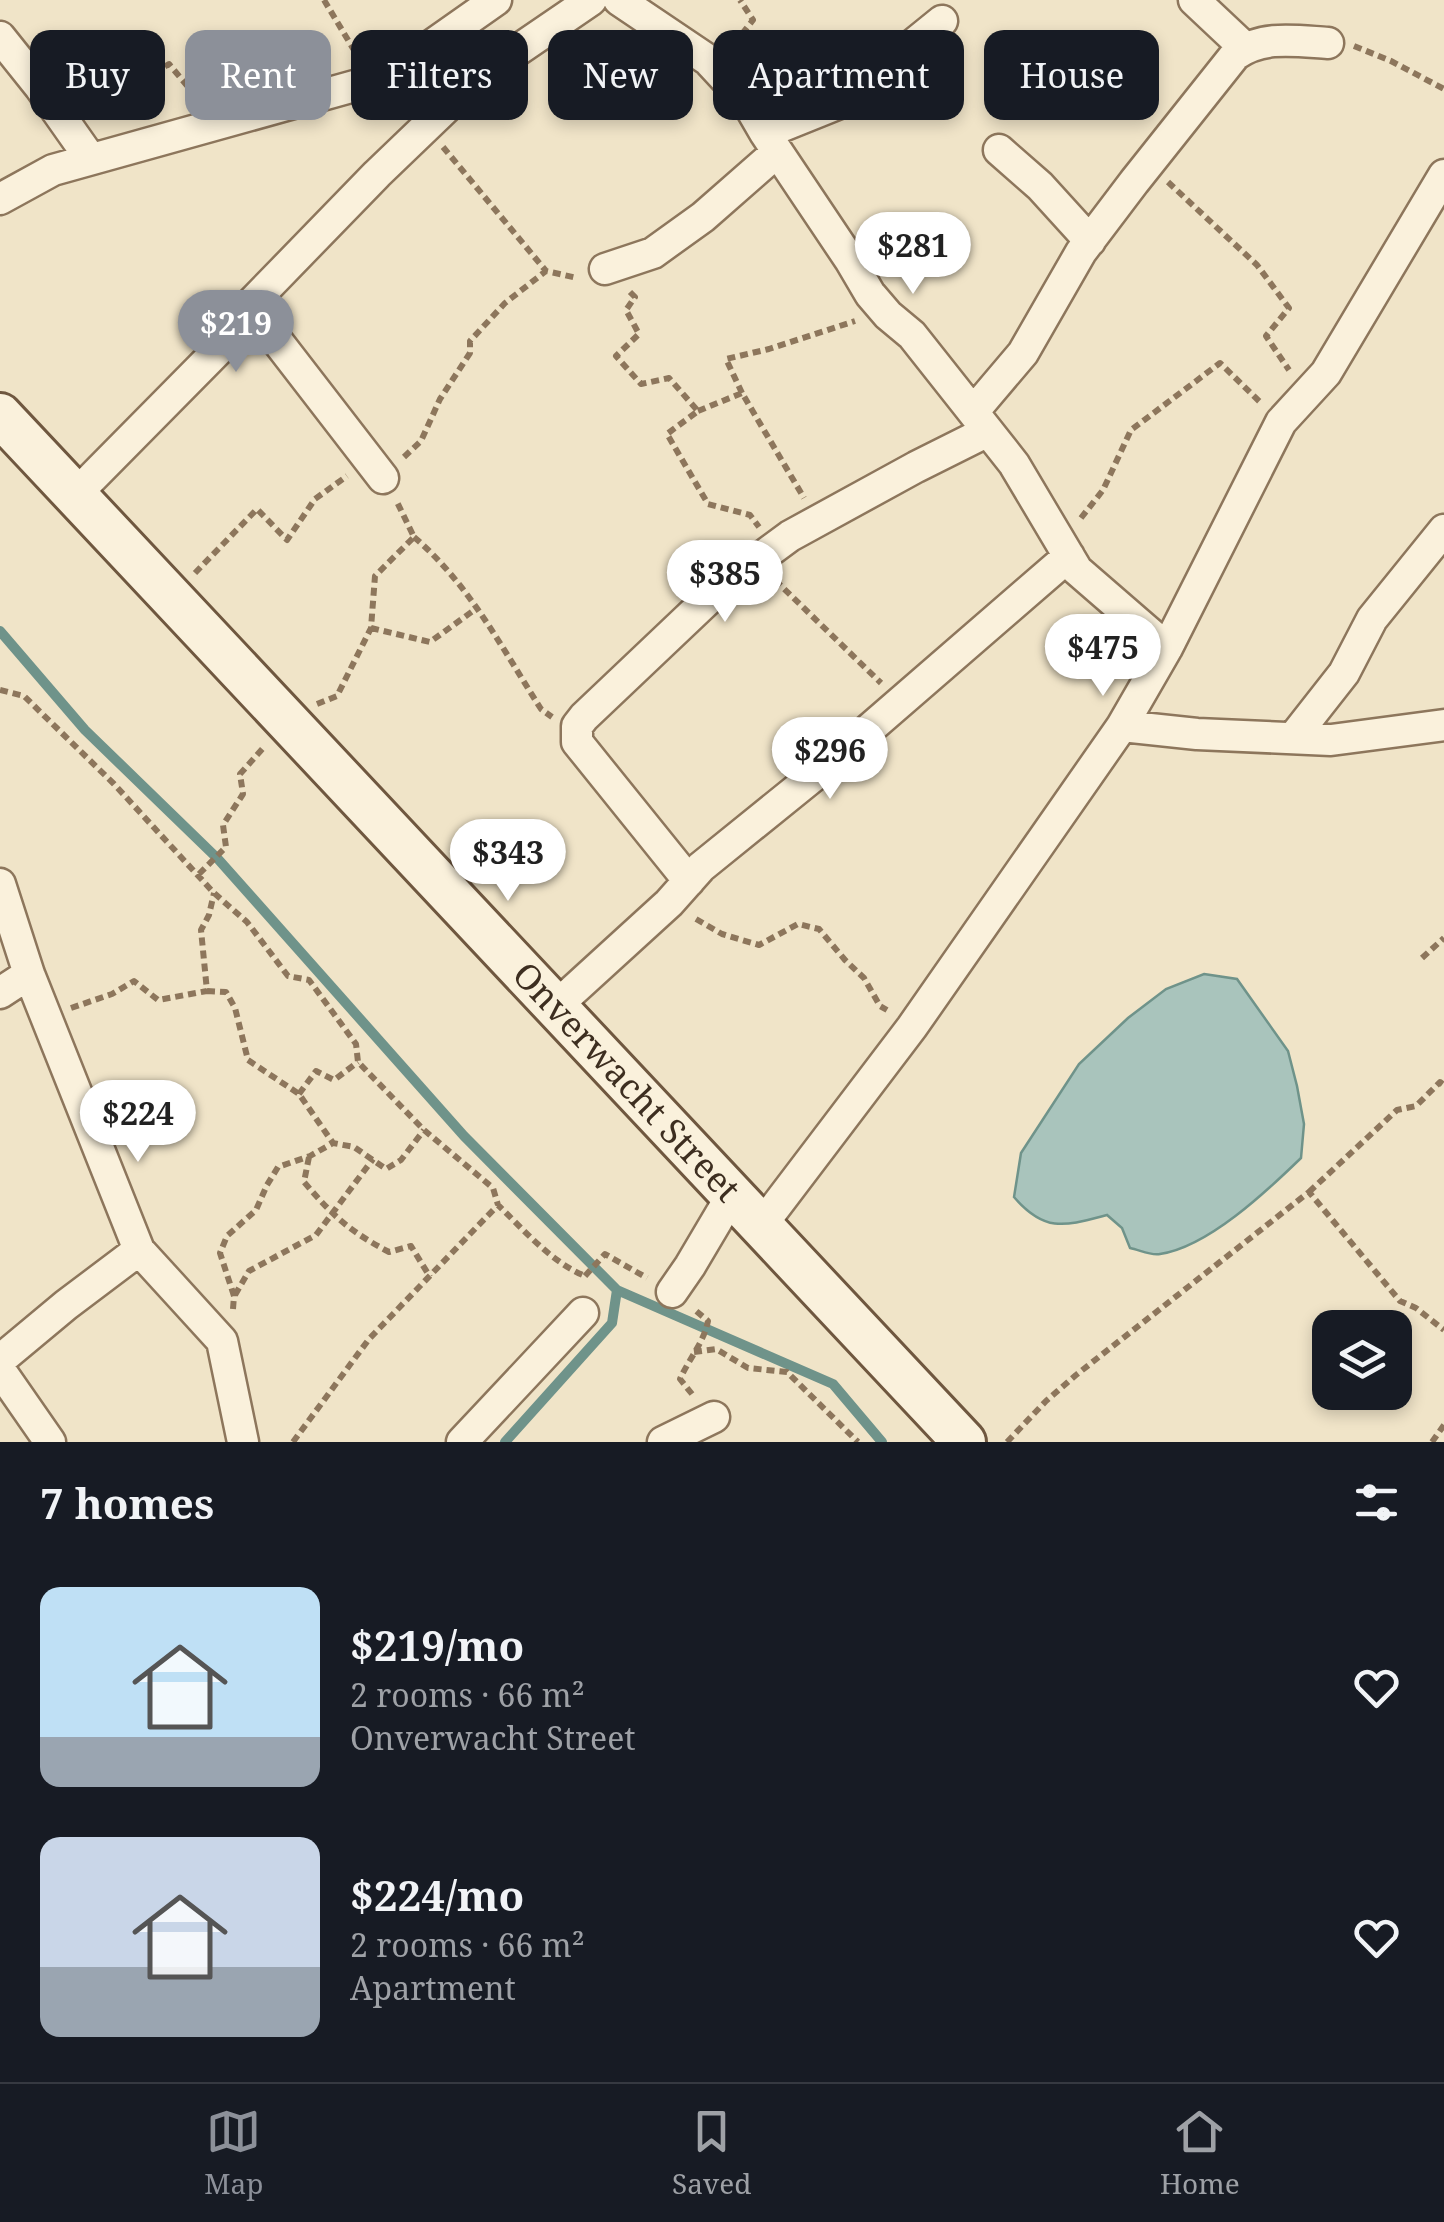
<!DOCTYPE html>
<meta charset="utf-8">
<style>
:root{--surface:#171b24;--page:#20242c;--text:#f1f3f6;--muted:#9ea1a6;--line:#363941;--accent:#8c9099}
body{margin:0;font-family:"Noto Serif",serif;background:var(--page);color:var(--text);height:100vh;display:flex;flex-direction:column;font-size:38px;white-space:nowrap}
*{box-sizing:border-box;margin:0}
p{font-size:32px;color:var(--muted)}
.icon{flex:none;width:55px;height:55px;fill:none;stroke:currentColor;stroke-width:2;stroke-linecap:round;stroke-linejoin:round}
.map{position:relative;height:1442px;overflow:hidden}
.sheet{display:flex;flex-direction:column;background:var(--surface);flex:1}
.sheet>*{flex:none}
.guide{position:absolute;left:30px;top:30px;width:1385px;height:90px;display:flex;gap:20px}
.controls{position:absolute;left:1312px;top:1310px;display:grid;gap:20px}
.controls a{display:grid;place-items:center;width:100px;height:100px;border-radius:20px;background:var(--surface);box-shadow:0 5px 15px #0003;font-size:50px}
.price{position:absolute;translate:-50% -85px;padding:0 22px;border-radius:35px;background:#fff;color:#222;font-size:32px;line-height:65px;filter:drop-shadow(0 2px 5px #0008)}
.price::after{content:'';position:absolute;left:50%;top:60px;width:30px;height:22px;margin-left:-15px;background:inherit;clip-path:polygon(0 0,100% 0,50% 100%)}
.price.on{background:var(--accent);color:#fff}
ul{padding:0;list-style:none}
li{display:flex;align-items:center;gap:30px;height:250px;padding:0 40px}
li span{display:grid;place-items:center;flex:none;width:280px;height:200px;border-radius:20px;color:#555}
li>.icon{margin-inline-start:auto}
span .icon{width:120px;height:120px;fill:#fffc;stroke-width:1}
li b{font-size:42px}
h2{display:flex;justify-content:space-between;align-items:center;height:120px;padding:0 40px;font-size:42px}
.tag{padding:0 35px;border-radius:20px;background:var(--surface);box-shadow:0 5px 15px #0003;font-size:35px;line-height:90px}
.tag.on{background:var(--accent);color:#fff}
.dock{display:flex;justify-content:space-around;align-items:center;height:140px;border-top:2px solid var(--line);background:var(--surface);font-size:28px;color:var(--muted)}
.dock a{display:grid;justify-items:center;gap:5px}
.dock .on{color:var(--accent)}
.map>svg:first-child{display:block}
.water{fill:#a9c4bc;stroke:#6f938a;stroke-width:2.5}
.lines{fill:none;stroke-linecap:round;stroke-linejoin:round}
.stream{stroke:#6f938a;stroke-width:10}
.street-casing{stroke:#8d765c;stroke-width:35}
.secondary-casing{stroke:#6f573f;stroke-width:48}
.path{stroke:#8d765c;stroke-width:6;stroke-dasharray:8 5;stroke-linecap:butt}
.street{stroke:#faf1dc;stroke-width:30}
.secondary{stroke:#faf1dc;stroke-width:42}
.labels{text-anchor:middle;stroke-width:10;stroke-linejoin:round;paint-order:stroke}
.street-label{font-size:35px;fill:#3d2e20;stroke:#f7eed8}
</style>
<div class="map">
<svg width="1444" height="1442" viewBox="0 0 1444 1442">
<rect width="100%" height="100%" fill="#f0e4c8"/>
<!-- water -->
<path class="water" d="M1204 974 1237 979 1288 1051 1297 1086 1304 1124 1301 1158C1267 1191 1208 1247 1160 1254 1151 1256 1140 1250 1130 1248L1122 1228 1107 1215C1065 1226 1045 1233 1014 1197L1021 1153 1079 1064 1128 1018 1166 989Z"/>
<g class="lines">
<!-- stream -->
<path class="stream" d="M0 631 85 730 218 859 464 1136 617 1290 612 1323 505 1442
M617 1290 833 1384 882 1442"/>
<defs>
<path id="street" d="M619 0 708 60 747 102 765 133 850 260 870 294 888 315 912 335 1014 464 1077 570 1167 648
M1194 0 1245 48
M0 37 40 87 90 158
M765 133 842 102 942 21
M999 150 1040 186 1090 241
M0 199 53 170 358 85 395 71 496 0
M605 269 653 253 703 217 777 152
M219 349 242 313 377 174 477 78 591 0
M973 412 1023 353 1081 252 1134 182 1235 55C1262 35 1296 41 1328 43
M75 495 234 334C255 319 261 325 278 342L383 478
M1122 726 1197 734 1331 740 1444 725
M1293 738 1344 673 1372 619 1444 530
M689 881 577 742V726L584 717 721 587 790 536 916 467 988 431
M0 884 29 974 139 1250 222 1341 243 1442
M0 993 29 974
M555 1007 669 903 701 867 837 757 1069 556
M761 1226 912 1027 1122 726 1167 648 1281 422 1326 373 1444 175
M672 1292 690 1266 732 1195
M0 1360 66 1305 139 1250
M0 1370 50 1442
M462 1442 583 1313
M663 1442 714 1417"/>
<g id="secondary">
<path id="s1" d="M0 415 964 1442"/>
</g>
</defs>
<!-- street casing -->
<use href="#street" class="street-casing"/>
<!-- secondary casing -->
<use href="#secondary" class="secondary-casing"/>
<!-- path -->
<path class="path" d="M324 0 357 55
M734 44 753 20 740 0
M1354 46 1391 61 1444 89
M75 87 102 67 121 93 169 64 199 100
M443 147 546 271
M1168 182 1257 265 1289 308 1266 336 1289 370
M630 292 635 297 626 310 639 334 616 356 641 384 669 378 698 411 667 434 708 504 750 515 759 527
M742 393 726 359 769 349 855 321
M698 411 742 393 804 498
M404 457 421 441 440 399 470 353V341L505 303 546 271 577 278
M1081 518 1103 490 1131 430 1220 363 1262 404
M414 537C469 584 502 648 541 709L552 717
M195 573 257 509 287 540 315 499 347 476
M775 580 881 683
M371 628 430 642 477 608
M0 690 24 696 114 784 214 893 247 922 288 976 309 980 356 1044 358 1062 424 1130 493 1188 498 1205
M317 704 337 696 371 628 375 576 414 537 397 502
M199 874 226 847 223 825 243 794 240 774 264 747
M696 919 722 934 759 945 798 924 819 929 845 960 864 978 880 1006 887 1010
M1422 958 1444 938
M207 991 226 992 235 1008 248 1060 299 1094 333 1143
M71 1008 112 994 134 981 158 1000 207 991 201 930 209 915 214 893
M299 1094 316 1071 334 1080 358 1062
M309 1157 304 1182C333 1216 349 1231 389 1252L411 1246 430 1277
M1309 1192 1397 1110 1416 1106 1440 1082 1444 1085
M585 1276 605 1254 647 1278
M235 1295 249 1271 316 1235 373 1159
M233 1309 234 1296 220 1253 227 1236 256 1210 267 1185 278 1167 310 1156 333 1143 354 1147 386 1169 401 1160 424 1130
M694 1352 716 1349 748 1368 787 1372 858 1442
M692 1394 680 1379C689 1359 704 1342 708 1321L695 1310
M293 1442 369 1339 498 1205C524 1230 551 1262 585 1276
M1007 1442 1046 1401 1076 1375 1309 1192 1400 1301 1416 1308 1444 1330
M1432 1442 1444 1425"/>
<!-- street -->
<use href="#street" class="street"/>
<!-- secondary -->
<use href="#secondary" class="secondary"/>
</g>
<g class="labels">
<!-- street labels -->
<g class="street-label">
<text dy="12" stroke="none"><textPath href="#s1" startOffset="915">Onverwacht Street</textPath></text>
</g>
</g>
</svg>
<div class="controls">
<a><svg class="icon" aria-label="layers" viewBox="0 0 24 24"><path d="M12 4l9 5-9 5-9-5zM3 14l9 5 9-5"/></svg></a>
</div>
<b class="price" style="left:913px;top:297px">$281</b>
<b class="price on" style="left:236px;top:375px">$219</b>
<b class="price" style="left:725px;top:625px">$385</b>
<b class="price" style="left:1103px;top:699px">$475</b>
<b class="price" style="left:830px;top:802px">$296</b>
<b class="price" style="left:508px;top:904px">$343</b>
<b class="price" style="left:138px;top:1165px">$224</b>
<div class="guide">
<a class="tag">Buy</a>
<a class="tag on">Rent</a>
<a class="tag">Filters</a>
<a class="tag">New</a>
<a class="tag">Apartment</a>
<a class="tag">House</a>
</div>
</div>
<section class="sheet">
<h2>7 homes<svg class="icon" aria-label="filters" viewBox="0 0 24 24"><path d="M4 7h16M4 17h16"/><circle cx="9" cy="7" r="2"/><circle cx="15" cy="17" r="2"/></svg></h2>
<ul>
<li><span style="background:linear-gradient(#bfe0f5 75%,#9aa5b1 0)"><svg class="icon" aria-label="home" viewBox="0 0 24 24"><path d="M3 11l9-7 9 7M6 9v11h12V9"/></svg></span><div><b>$219/mo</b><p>2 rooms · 66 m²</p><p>Onverwacht Street</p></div><svg class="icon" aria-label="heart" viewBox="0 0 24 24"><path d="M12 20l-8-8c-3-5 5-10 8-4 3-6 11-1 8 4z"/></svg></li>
<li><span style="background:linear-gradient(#c9d6e8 65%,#9aa5b1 0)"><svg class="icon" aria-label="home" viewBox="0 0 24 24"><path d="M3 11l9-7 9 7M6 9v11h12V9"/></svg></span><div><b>$224/mo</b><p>2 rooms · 66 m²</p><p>Apartment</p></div><svg class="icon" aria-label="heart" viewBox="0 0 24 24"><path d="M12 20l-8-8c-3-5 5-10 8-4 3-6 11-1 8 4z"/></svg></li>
</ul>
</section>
<nav class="dock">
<a class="on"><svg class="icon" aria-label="map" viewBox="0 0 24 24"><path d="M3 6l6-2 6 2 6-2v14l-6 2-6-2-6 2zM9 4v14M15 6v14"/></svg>Map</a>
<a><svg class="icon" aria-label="saved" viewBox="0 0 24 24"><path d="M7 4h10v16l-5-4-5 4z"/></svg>Saved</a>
<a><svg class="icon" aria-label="home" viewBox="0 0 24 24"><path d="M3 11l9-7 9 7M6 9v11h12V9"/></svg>Home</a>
</nav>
